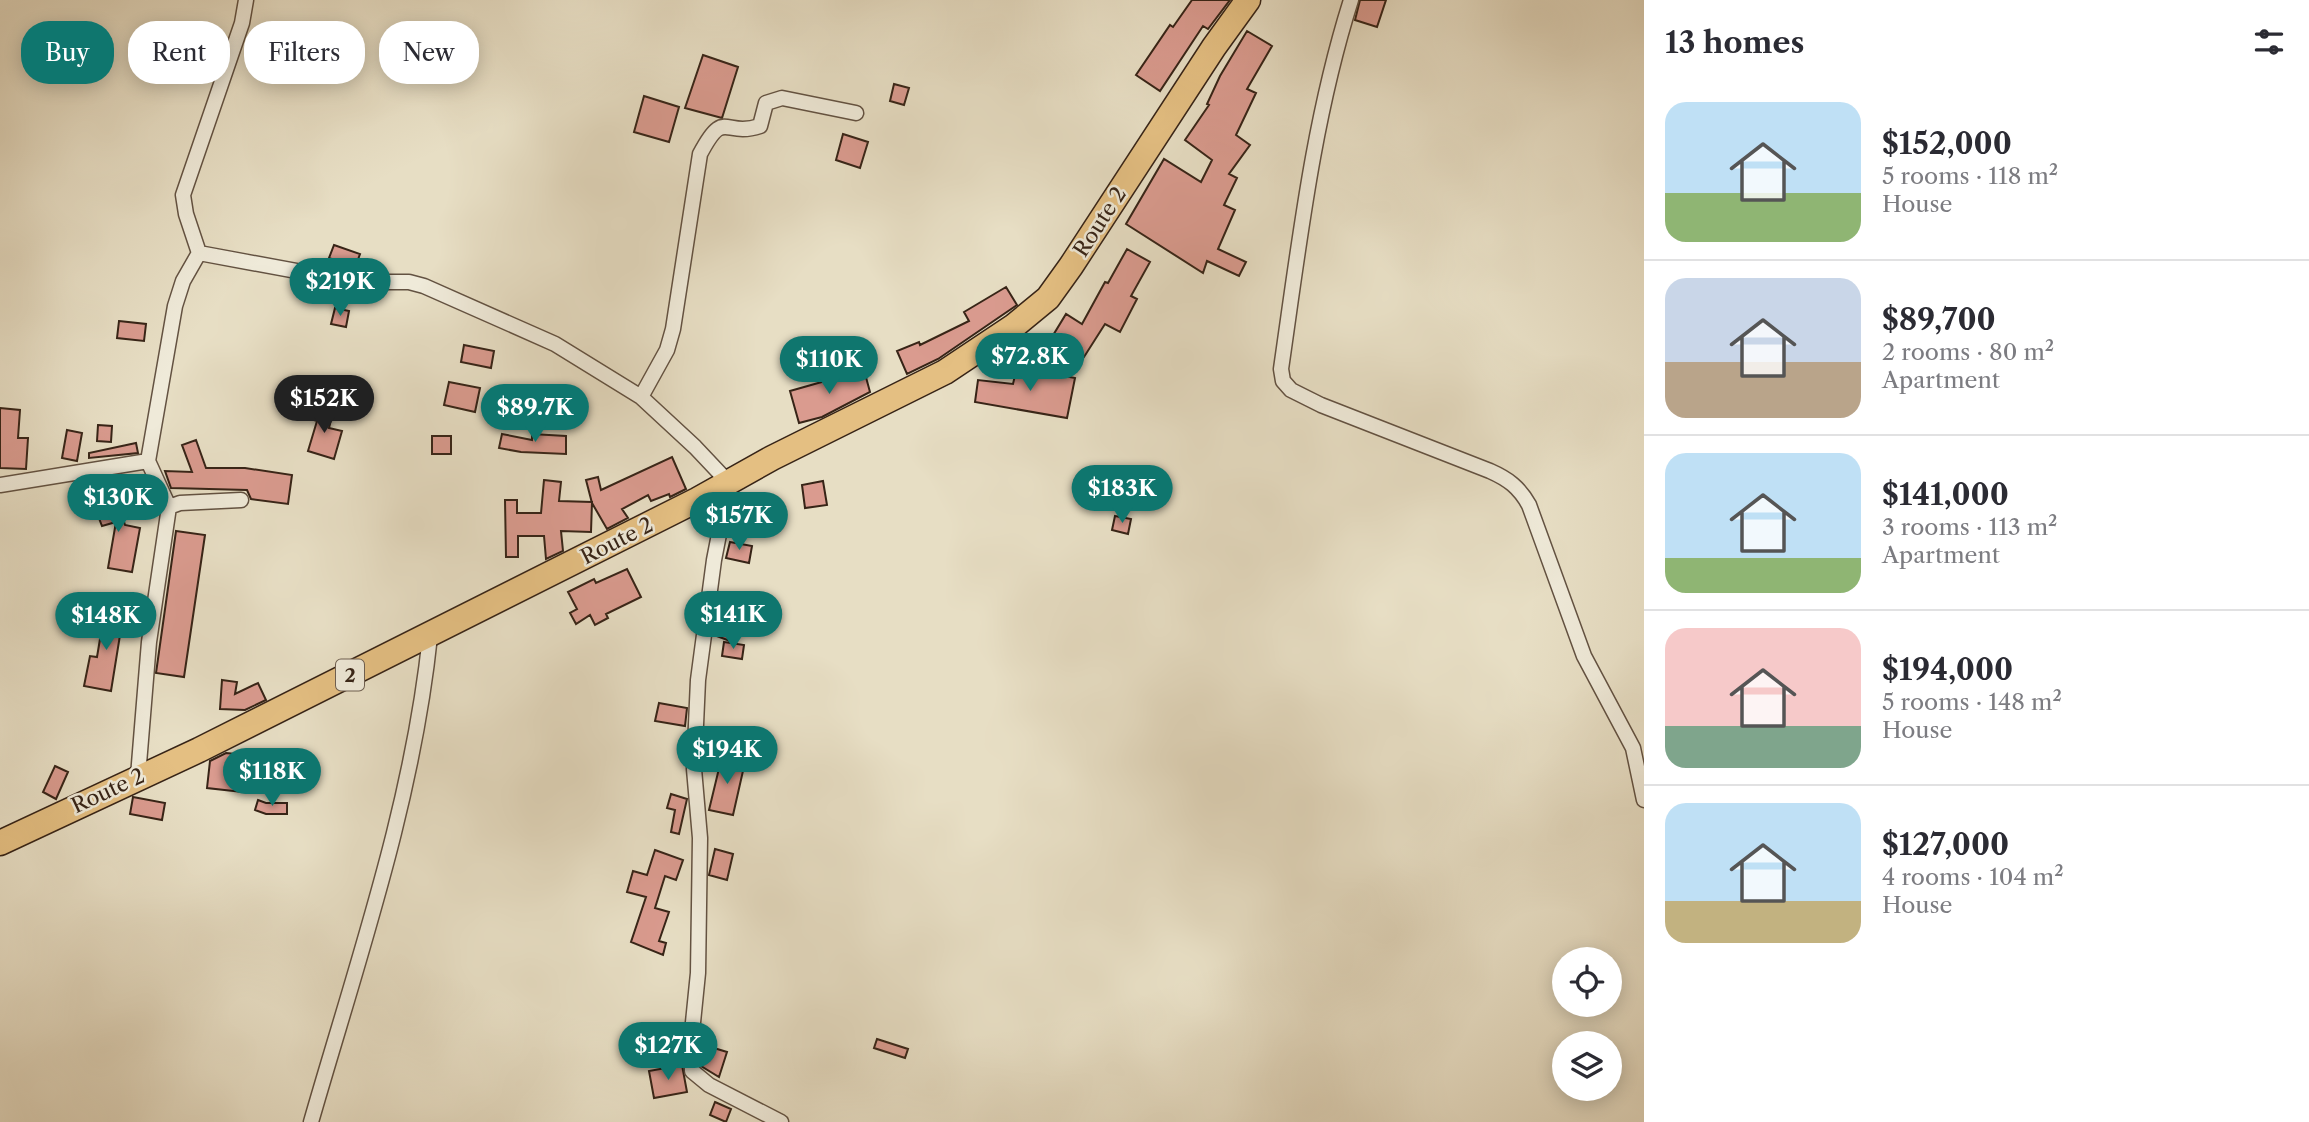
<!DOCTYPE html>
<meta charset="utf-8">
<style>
:root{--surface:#fff;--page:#f2f2f3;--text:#2b2b33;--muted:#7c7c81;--line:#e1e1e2;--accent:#0f766e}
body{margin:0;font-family:"Libre Caslon Text",serif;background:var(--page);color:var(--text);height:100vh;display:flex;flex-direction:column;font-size:26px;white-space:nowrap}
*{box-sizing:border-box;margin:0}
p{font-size:23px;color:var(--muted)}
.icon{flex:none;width:38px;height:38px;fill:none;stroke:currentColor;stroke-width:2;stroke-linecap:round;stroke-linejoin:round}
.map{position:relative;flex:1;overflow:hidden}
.side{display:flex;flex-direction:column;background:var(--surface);width:665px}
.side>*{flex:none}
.top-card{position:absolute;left:21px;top:21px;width:665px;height:63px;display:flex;gap:14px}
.tools{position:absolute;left:1552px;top:947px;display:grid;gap:14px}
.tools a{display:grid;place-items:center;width:70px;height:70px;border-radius:50%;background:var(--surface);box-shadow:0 4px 18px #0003;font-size:35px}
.price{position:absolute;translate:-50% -60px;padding:0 16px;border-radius:24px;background:var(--accent);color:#fff;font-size:23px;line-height:46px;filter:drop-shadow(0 2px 4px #0008)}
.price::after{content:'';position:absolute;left:50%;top:42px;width:21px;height:16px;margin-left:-10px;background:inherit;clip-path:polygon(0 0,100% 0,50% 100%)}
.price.current{background:#222;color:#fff}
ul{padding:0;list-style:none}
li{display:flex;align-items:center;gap:21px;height:175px;padding:0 21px}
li+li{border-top:2px solid var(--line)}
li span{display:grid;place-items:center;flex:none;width:196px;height:140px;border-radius:21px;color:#555}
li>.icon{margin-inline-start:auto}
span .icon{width:84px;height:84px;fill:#fffc;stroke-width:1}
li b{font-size:30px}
h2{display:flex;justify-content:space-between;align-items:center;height:84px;padding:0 21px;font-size:30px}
.chip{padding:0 24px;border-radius:28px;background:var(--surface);box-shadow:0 4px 18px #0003;font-size:24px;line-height:63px}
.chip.current{background:var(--accent);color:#fff}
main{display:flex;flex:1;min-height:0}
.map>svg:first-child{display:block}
.building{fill:#da9b8f;stroke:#372417;stroke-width:2}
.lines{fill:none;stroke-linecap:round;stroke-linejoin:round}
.minor-casing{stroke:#635242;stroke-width:17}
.trunk-casing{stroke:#372417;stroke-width:27}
.minor{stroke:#efead9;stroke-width:14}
.trunk{stroke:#e4bf82;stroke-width:24}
.labels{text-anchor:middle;stroke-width:5;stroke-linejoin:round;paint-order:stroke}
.shield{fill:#efead9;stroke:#6e5f51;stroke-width:2}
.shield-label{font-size:19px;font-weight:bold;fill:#372417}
.street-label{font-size:21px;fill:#372417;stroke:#efead9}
</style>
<main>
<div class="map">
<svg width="1644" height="1122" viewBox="0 0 1644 1122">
<rect width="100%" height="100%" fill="#e7dec4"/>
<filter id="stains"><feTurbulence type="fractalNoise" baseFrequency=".00286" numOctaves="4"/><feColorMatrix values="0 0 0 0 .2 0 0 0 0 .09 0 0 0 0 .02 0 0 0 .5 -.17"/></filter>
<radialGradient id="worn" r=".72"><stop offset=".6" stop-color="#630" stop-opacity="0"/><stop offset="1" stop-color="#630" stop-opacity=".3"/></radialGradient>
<!-- building -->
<path class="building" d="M1192 0H1230L1208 29 1203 26 1160 91 1136 75 1170 25 1173 27Z
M1360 0H1386L1377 27 1355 20Z
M1247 31 1272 46 1247 89 1256 93 1236 135 1250 145 1229 174 1237 178 1224 205 1235 210 1218 249 1246 262 1239 276 1207 261 1203 273 1126 224 1164 159 1201 182 1212 160 1185 140 1209 105 1207 104 1220 76Z
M703 55 738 67 722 118 685 108Z
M894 84 909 88 904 105 890 101Z
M644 96 679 107 669 142 634 132Z
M843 134 868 142 860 168 836 160Z
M334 245 360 254 355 268 329 258Z
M1127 249 1150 262 1131 296 1137 299 1120 332 1105 324 1084 357 1052 337 1066 314 1082 324 1105 282 1108 283Z
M1006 287 1017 305 938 359 907 374 897 351 919 342 920 345 969 321 964 312Z
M335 308 349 311 346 327 331 324Z
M119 321 146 324 144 341 117 338Z
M464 345 494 351 491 368 461 362Z
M1017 367 1075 378 1067 418 975 402 978 380 1013 384Z
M864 370 870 392 822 417 799 423 790 391Z
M449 382 480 388 475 412 444 405Z
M314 407 333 412 329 428 342 431 334 459 308 451 317 421 311 419Z
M0 408 20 410 18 438H28L26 469 0 468Z
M98 425 112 426 111 442 97 441Z
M67 430 82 433 77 461 62 458Z
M502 434 532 440V434L566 436V454L521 452 499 448Z
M432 436H451V454H432Z
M196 440 206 468H245L292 475 288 504 251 499 247 490 171 488 165 471 192 472 182 445Z
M136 443 138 453 89 458V453Z
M672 457 686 489 670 497 669 494 651 501 648 495 622 509 628 518 607 529 592 503 586 480 598 477 601 490Z
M544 480 561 482 559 501 592 502 591 532 561 531 563 551 546 559 544 536H518V557H506L505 500H517V513H541Z
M823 481 827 505 805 508 802 485Z
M109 492 118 510 119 505 125 525 140 528 132 572 108 568 116 522 102 526 92 500Z
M154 497 156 515 143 517 141 499Z
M759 497 760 500 775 498 778 511 744 520 741 501Z
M1115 516 1131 519 1128 534 1112 530Z
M176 531 205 535 184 677 156 673Z
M730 542 752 546 749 563 726 558Z
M627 569 641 597 606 614 608 618 595 625 590 615 576 624 570 613 577 609 568 592 594 579 596 583Z
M112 602 125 604 111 691 84 686 90 656 97 657 103 621 109 622Z
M716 614 737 621 730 641 714 635Z
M724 642 744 645 742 659 722 656Z
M222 680 237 682 235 694 258 683 266 700 245 710 220 709Z
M659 703 687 708 685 726 655 721Z
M226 753 255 756 251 793 207 788 210 761Z
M722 756 745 762 733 815 709 810Z
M55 766 68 772 56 799 43 792Z
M671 794 687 799 679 834 671 832 675 810 667 808Z
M133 797 165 803 162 820 130 814Z
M258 800 266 803H287V814H266L255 810Z
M715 849 733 854 727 880 709 875Z
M655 850 683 860 676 880 665 876 655 908 669 912 659 941 666 943 663 955 631 942 646 897 627 892 633 871 647 875Z
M877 1039 908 1049 905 1058 874 1048Z
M704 1045 727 1052 719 1077 701 1066Z
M682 1065 687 1092 654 1098 649 1071Z
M715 1102 731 1109 726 1122 710 1115Z"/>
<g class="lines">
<defs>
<path id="minor" d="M1351 0C1313 120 1299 245 1281 369L1283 381 1291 390 1321 405 1490 471C1508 479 1519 487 1529 505L1584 656 1633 748 1644 800
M199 253 356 282H409L424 286 555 344 641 397
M0 485 148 461
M169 507 180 503 241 500
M138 776 149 642 169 507 148 461 175 306 183 281 199 253 186 214 183 195 242 23 246 0
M311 1122C357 962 413 802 430 636
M781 1122 709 1085 692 1071 691 1042 698 973 700 838 694 769 698 680 714 560 729 483 695 447 641 397 667 350 673 329 700 154C725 107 723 138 760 126L766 103 782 98 856 113"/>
<path id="trunk" d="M0 843 199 750 697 500 772 458 945 372 1014 326 1048 298 1071 266 1214 47 1248 0"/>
</defs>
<!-- minor casing -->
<use href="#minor" class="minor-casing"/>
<!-- trunk casing -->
<use href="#trunk" class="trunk-casing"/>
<!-- minor -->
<use href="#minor" class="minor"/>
<!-- trunk -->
<use href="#trunk" class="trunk"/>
</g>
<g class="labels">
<!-- shield labels -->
<rect class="shield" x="336" y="659.5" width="28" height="31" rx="5"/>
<g class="shield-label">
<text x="350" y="682">2</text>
</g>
<!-- street labels -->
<g class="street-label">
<text transform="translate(1100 222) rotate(-57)" y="7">Route 2</text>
<text transform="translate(617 541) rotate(-27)" y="7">Route 2</text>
<text transform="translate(108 791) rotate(-25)" y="7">Route 2</text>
</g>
</g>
<rect width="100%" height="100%" filter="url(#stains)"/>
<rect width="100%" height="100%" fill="url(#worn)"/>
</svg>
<div class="tools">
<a><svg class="icon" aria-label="locate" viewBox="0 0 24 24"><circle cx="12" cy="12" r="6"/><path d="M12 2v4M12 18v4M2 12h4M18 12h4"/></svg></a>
<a><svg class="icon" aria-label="layers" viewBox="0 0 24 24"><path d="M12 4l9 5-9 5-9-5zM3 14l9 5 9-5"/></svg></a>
</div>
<b class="price" style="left:340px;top:318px">$219K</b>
<b class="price" style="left:1030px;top:393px">$72.8K</b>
<b class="price" style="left:829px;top:396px">$110K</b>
<b class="price current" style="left:324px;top:435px">$152K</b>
<b class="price" style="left:535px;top:444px">$89.7K</b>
<b class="price" style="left:1122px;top:525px">$183K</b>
<b class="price" style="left:118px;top:534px">$130K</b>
<b class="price" style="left:739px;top:552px">$157K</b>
<b class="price" style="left:733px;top:651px">$141K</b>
<b class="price" style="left:106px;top:652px">$148K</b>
<b class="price" style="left:727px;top:786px">$194K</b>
<b class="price" style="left:272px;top:808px">$118K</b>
<b class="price" style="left:668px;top:1082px">$127K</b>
<div class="top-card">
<a class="chip current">Buy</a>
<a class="chip">Rent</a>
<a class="chip">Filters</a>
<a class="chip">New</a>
</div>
</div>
<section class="side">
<h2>13 homes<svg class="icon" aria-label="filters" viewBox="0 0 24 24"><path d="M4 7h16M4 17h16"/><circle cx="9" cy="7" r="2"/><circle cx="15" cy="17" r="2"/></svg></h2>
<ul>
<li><span style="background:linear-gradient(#bfe0f5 65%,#8fb573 0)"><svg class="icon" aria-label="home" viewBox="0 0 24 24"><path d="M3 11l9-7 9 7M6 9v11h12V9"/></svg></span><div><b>$152,000</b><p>5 rooms · 118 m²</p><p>House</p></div></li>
<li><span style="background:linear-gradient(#c9d6e8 60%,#b9a48a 0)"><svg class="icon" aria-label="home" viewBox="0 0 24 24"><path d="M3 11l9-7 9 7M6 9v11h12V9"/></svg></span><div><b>$89,700</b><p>2 rooms · 80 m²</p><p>Apartment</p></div></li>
<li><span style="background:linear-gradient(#bfe0f5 75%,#8fb573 0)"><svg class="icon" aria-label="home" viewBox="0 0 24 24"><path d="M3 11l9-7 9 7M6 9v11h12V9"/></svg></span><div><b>$141,000</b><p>3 rooms · 113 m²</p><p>Apartment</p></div></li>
<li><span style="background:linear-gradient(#f6c9c9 70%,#7fa58c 0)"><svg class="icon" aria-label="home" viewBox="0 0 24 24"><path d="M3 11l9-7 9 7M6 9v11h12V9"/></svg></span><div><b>$194,000</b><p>5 rooms · 148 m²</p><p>House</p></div></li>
<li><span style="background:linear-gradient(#bfe0f5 70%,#c2b280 0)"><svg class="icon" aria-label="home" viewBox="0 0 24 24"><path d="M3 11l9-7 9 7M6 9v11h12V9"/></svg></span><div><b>$127,000</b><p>4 rooms · 104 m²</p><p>House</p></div></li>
</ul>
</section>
</main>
